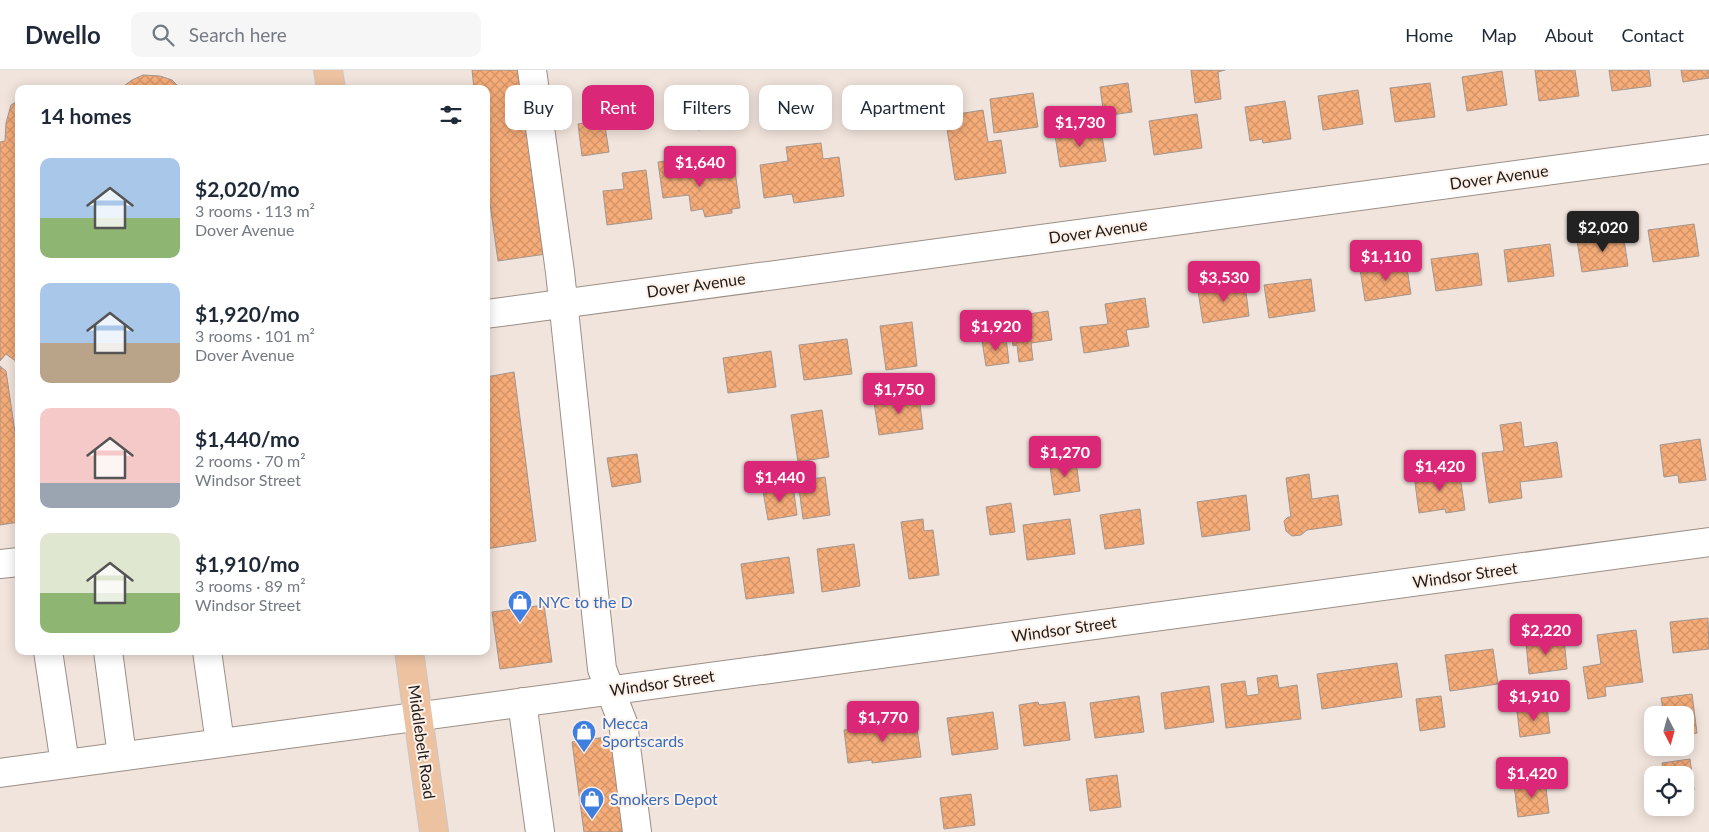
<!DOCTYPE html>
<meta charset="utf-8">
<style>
:root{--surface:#fff;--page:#f6f6f7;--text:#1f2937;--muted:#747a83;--line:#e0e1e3;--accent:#db2777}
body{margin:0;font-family:Lato,sans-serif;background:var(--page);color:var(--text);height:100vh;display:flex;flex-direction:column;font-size:19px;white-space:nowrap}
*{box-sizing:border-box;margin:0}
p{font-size:16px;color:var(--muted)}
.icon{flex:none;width:28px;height:28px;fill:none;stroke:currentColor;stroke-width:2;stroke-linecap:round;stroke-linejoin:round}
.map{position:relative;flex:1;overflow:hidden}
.sheet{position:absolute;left:15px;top:15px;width:475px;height:570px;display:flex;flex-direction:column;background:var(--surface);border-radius:10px;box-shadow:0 2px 12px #0003}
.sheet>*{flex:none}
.guide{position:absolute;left:505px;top:15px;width:475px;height:45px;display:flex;gap:10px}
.needle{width:32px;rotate:174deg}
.buttons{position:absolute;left:1644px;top:636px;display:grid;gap:10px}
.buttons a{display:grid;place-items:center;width:50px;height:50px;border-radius:10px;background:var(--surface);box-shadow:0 2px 12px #0003;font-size:25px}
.price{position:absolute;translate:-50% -42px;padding:0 11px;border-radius:5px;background:var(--accent);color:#fff;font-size:16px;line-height:32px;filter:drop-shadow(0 1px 2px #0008)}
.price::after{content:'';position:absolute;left:50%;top:30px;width:15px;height:11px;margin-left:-8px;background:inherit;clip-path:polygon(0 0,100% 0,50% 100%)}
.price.on{background:#222;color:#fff}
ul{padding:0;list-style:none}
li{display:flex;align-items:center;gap:15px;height:125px;padding:0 25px}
li span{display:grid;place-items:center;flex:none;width:140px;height:100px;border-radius:10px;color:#555}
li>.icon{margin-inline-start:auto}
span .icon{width:60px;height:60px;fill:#fffc;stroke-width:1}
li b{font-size:21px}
h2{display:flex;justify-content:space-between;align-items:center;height:60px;padding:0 25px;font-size:21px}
.tag{padding:0 18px;border-radius:10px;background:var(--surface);box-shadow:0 2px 12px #0003;font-size:18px;line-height:45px}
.tag.on{background:var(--accent);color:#fff}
header{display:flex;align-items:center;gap:30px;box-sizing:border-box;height:70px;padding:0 25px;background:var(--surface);border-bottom:1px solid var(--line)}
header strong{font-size:24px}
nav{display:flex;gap:28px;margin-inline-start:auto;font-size:18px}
.search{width:350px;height:45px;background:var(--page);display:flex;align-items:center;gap:12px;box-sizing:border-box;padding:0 18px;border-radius:10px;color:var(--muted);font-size:19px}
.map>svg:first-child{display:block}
.building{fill:url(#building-cross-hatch);stroke:#a2968f}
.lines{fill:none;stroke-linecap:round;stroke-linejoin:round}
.minor-casing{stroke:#9b8f87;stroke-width:30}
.major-casing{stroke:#c9c8c8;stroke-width:30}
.minor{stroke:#fff;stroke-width:28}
.major{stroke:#ecc2a1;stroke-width:28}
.labels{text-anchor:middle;stroke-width:4;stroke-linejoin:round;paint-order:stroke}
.street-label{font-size:16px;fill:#1f1b18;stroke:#fef1e9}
.shop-label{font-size:16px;fill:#366cbe;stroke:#fef1e9;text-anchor:start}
</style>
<header>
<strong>Dwello</strong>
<div class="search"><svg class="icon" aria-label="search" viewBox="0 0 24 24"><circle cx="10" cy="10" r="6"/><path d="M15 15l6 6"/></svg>Search here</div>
<nav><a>Home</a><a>Map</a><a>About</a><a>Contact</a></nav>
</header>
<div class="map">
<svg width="1709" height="762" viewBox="0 0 1709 762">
<defs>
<pattern id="building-cross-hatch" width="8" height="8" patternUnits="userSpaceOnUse" patternTransform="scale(1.25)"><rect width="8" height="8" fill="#f5ac79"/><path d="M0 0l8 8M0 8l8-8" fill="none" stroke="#d29368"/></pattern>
</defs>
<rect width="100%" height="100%" fill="#f1e4dc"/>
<!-- building -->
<path class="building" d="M472 0H520L546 184 498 191 486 105V19H474Z
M1191 0H1225L1218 2 1221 29 1195 33Z
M1535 0H1575L1579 26 1539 31Z
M1609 0H1649L1651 16 1612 21Z
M1681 0H1709V8L1683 12Z
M1502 1 1507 35 1467 41 1462 7Z
M143 5 160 6 172 10 181 19H120L132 10Z
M1128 13 1132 42 1104 46 1100 17Z
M1430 13 1435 47 1395 52 1390 18Z
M738 19 743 54 698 60 694 25Z
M1358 20 1363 54 1323 60 1318 26Z
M1033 23 1038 57 994 63 990 29Z
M19 30V291L17 292 6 284 0 291V72L5 71 6 53 11 35Z
M1285 31 1291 69 1263 73 1262 69 1250 71 1245 37Z
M983 40 988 72 1001 70 1006 103 955 110 945 46Z
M1197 44 1202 78 1154 85 1149 51Z
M604 50 609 82 582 86 578 54Z
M1101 59 1106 91 1060 97 1055 65Z
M821 73 823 89 839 87 844 126 794 133 792 124 764 128 760 95 788 91 786 77Z
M685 88 688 108 735 101 740 138 732 139V143L705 147 703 139 691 141 689 125 663 128 658 92Z
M646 100 652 149 607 155 603 121 624 119 622 103Z
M1694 154 1699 186 1653 192 1648 160Z
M1623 163 1628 196 1582 202 1577 170Z
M1550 174 1554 206 1508 212 1504 180Z
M1478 183 1482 215 1436 221 1431 189Z
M1406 192 1411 224 1365 231 1360 199Z
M1311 209 1315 241 1269 248 1264 215Z
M1245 214 1249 246 1203 253 1198 221Z
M1145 228 1149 257 1126 260 1129 276 1084 283 1080 257 1108 254 1105 234Z
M1048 241 1052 270 1031 273 1033 290 1019 292 1017 275 1013 276 1009 247Z
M912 252 917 296 886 300 880 256Z
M1006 267 1009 293 986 296 982 271Z
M847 269 852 304 804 310 799 275Z
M771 281 776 317 728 323 723 288Z
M0 296 6 301 19 390V452L0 455Z
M514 302 536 471 486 479V307Z
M919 326 923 359 879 365 874 332Z
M822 340 829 387 798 392 791 345Z
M1521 352 1524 377 1557 372 1562 407 1520 412 1522 428 1489 433 1482 383 1504 381 1500 355Z
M1700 369 1706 410 1679 413 1678 405 1664 407 1660 375Z
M637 384 641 412 612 417 607 388Z
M1076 392 1080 421 1054 425 1050 396Z
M1459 399 1465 440 1446 443 1445 439 1419 443 1414 405Z
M1309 404 1312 429 1338 425 1342 455 1307 460 1301 465 1292 466 1286 461 1284 451 1288 447H1291L1286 408Z
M825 407 830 445 803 449 798 411Z
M793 416 797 445 768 450 763 421Z
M1246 425 1250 460 1202 467 1197 432Z
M1011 433 1015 462 990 465 986 437Z
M1140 439 1144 474 1105 479 1100 445Z
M923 449 924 461 933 460 939 505 909 509 901 452Z
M1070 449 1075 484 1027 490 1023 455Z
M854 474 860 516 822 522 817 479Z
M789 487 794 523 746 529 741 494Z
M544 535 552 592 500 599 492 542Z
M1708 548 1709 579 1673 583 1670 552Z
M1636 560 1643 612 1605 617 1606 626 1588 629 1583 597 1601 594 1597 565Z
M1564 568 1567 599 1529 604 1526 573Z
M1493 579 1498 614 1450 621 1445 585Z
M1397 593 1402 627 1322 639 1317 604Z
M1277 605 1279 618 1297 615 1301 649 1226 658 1221 614 1245 611 1247 626 1259 624 1257 608Z
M1209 616 1214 652 1165 659 1161 623Z
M1692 624 1697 663 1685 665V645H1664L1661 628Z
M1139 626 1144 662 1095 668 1090 633Z
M1441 626 1445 657 1420 661 1416 629Z
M1038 632 1039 635 1065 632 1070 670 1024 676 1019 635Z
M1547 637 1550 663 1520 667 1517 641Z
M993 642 998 679 952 685 947 648Z
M916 651 921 687 872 693V690L848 693 844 660Z
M613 666 626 762H584L572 672Z
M1690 689 1694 720 1685 721V705H1664L1662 693Z
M1117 705 1121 737 1090 741 1086 709Z
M1545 711 1549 743 1518 747 1514 715Z
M971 724 975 755 944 759 940 728Z"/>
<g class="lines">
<defs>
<path id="minor" d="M532 0 560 202 602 599 623 653 637 762
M486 244 1709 79
M0 494 19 492
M48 581 65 694
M108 581 122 686
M207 581 220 673
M522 632 540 762
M0 703 1709 472"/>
<path id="major" d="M328 0 331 19
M409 581 434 762"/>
</defs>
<!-- minor casing -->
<use href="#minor" class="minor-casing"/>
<!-- major casing -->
<use href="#major" class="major-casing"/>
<!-- minor -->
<use href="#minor" class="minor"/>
<!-- major -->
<use href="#major" class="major"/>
</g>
<!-- icons -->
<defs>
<symbol id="shop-pin" viewBox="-11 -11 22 30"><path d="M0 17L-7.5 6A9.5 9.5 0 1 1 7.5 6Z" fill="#3f7fe0" stroke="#fef1e9"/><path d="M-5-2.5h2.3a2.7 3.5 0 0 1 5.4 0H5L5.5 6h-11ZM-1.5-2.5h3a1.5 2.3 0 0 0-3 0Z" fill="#fff"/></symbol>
</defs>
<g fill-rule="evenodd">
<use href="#shop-pin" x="506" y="518" width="28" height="38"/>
<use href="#shop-pin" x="570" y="648" width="28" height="38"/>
<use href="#shop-pin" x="578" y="715" width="28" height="38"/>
</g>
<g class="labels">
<!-- street labels -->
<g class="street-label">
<text transform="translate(1499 107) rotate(-8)" y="6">Dover Avenue</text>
<text transform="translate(1098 161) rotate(-8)" y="6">Dover Avenue</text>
<text transform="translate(696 215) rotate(-8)" y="6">Dover Avenue</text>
<text transform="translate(1465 505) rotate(-8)" y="6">Windsor Street</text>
<text transform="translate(1064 559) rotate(-8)" y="6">Windsor Street</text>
<text transform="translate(662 613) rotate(-8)" y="6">Windsor Street</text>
<text transform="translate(422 672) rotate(82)" y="6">Middlebelt Road</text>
</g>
<!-- shop labels -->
<g class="shop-label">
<text x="538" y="538">NYC to the D</text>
<text x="602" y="659">Mecca<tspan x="602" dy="18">Sportscards</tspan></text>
<text x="610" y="735">Smokers Depot</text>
</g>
</g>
</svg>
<div class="buttons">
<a><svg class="needle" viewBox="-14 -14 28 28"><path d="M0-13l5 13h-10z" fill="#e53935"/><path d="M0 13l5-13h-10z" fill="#747a83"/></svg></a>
<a><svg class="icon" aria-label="locate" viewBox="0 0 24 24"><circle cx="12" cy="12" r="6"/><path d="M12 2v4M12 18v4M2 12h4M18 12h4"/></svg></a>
</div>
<b class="price" style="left:1080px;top:78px">$1,730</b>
<b class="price" style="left:700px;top:118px">$1,640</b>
<b class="price on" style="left:1603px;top:183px">$2,020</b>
<b class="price" style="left:1386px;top:212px">$1,110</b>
<b class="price" style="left:1224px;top:233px">$3,530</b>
<b class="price" style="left:996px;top:282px">$1,920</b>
<b class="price" style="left:899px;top:345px">$1,750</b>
<b class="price" style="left:1065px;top:408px">$1,270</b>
<b class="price" style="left:1440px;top:422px">$1,420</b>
<b class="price" style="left:780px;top:433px">$1,440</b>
<b class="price" style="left:1546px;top:586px">$2,220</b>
<b class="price" style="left:1534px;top:652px">$1,910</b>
<b class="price" style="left:883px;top:673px">$1,770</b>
<b class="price" style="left:1532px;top:729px">$1,420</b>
<div class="guide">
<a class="tag">Buy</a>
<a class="tag on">Rent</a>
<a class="tag">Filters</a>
<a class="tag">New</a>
<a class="tag">Apartment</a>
</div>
<section class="sheet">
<h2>14 homes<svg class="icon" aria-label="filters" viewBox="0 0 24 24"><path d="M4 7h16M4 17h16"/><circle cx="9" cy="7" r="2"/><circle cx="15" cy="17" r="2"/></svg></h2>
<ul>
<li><span style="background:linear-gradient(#a9c7e8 60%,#8fb573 0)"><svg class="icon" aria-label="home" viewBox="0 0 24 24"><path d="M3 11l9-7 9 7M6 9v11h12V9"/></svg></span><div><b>$2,020/mo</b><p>3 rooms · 113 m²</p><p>Dover Avenue</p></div></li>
<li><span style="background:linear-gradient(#a9c7e8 60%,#b9a48a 0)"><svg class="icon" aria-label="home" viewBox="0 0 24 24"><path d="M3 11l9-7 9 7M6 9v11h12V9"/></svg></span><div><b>$1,920/mo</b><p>3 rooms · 101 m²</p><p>Dover Avenue</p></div></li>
<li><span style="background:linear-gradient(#f6c9c9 75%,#9aa5b1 0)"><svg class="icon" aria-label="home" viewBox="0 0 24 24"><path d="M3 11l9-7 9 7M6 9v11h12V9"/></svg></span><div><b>$1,440/mo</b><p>2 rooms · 70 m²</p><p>Windsor Street</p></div></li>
<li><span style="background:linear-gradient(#dfe7d0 60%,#8fb573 0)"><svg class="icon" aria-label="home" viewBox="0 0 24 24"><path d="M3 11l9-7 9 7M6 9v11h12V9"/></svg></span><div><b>$1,910/mo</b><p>3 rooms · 89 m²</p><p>Windsor Street</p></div></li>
</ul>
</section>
</div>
